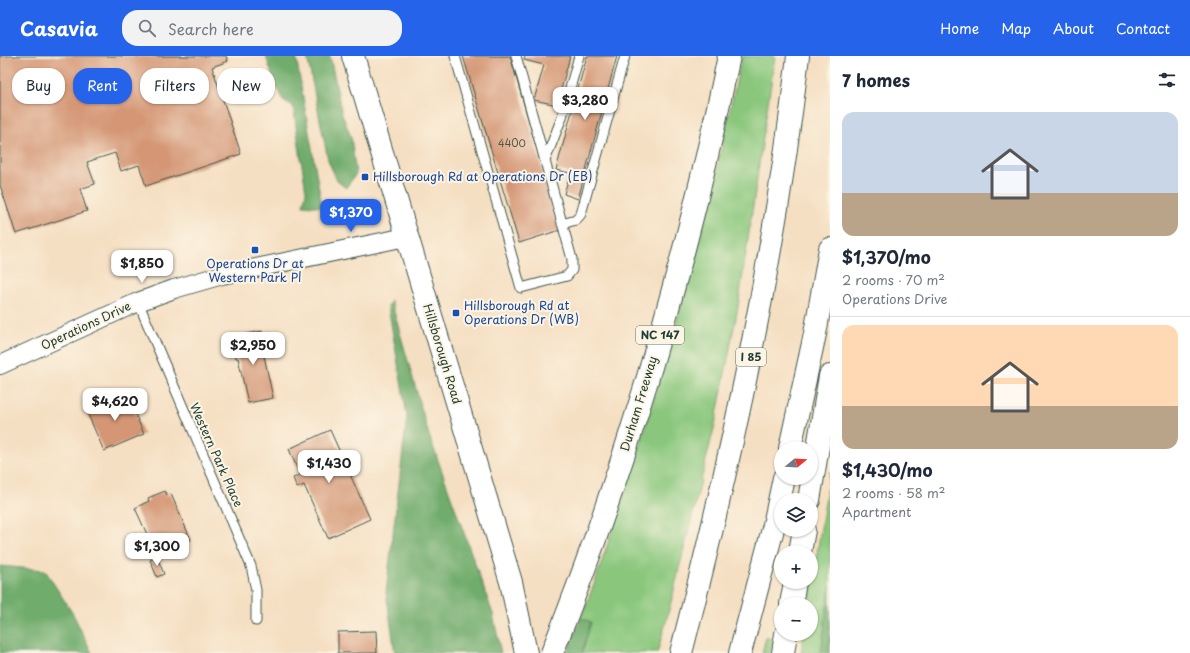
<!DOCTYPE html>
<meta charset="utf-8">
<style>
:root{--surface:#fff;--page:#f2f2f3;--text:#1f2937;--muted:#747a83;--line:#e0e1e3;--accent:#2563eb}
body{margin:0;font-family:"Playpen Sans",sans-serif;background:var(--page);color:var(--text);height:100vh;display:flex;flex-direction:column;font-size:15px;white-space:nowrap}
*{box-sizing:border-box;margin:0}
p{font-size:13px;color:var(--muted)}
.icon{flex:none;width:22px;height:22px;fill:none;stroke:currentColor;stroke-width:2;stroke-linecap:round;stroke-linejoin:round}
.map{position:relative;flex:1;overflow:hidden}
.side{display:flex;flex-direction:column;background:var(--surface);width:360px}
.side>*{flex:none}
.hud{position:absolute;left:12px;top:12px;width:380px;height:36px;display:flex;gap:8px}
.needle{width:26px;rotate:72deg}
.tools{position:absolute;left:774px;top:385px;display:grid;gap:8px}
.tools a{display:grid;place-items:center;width:44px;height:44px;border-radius:50%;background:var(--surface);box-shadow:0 1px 3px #0004;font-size:20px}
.price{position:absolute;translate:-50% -34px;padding:0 9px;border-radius:8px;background:#fff;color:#222;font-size:13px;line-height:26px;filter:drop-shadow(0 1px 2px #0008)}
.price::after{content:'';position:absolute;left:50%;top:24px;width:12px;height:9px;margin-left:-6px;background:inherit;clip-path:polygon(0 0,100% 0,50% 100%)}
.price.active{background:var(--accent);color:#fff}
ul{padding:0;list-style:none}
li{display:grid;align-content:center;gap:8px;height:212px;padding:0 12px}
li+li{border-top:1px solid var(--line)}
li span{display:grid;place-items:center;height:124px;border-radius:12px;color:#555}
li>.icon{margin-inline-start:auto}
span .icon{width:72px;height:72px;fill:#fffc;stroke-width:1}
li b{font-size:17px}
h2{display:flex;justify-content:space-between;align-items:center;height:48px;padding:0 12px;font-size:17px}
.pill{padding:0 14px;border-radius:16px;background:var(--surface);box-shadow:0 1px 3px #0004;font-size:14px;line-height:36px}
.pill.active{background:var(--accent);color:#fff}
header{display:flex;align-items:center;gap:24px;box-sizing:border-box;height:56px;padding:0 20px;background:var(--accent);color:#fff}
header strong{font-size:19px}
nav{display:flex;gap:22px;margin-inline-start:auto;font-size:14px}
.search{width:280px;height:36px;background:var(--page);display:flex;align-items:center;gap:10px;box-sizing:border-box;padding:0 14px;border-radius:16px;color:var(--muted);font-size:15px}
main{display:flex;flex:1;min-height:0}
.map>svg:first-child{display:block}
.green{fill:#8ac77d;stroke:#548258}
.forest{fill:#6fac6c;stroke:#477450}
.building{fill:#d49675}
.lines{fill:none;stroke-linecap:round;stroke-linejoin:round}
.service-casing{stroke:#3f5549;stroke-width:11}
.minor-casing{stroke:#3f5549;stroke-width:20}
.primary-casing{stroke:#3f5549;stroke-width:24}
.motorway-casing{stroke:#3f5549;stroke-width:24}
.service{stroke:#fff;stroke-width:9}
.minor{stroke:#fff;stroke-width:18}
.primary{stroke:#fff;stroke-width:22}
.motorway{stroke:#fff;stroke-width:22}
.transit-dot{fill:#1a4fb4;stroke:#fcf5e5;stroke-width:1.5}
.labels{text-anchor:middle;stroke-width:4;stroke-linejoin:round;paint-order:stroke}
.number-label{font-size:10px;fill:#4c5344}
.shield{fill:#fcf5e5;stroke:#617469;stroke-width:1}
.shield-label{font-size:11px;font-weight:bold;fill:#1f3d34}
.transit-label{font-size:12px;fill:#164399;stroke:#fcf5e5;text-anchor:start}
.street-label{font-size:12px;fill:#1f3d34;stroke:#fcf5e5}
</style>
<header>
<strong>Casavia</strong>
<div class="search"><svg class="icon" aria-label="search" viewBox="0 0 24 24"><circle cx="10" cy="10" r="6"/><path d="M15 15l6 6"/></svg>Search here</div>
<nav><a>Home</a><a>Map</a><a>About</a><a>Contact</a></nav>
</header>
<main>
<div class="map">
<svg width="830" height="597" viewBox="0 0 830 597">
<rect width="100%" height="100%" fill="#fcf5e5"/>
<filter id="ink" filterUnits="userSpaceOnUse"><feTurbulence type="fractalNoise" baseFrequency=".025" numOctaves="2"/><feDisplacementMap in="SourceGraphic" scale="8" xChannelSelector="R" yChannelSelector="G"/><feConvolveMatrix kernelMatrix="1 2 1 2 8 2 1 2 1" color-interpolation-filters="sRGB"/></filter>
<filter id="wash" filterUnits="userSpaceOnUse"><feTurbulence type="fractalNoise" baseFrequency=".012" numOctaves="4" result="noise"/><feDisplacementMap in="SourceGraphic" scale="16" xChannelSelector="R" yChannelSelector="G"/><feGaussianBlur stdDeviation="0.9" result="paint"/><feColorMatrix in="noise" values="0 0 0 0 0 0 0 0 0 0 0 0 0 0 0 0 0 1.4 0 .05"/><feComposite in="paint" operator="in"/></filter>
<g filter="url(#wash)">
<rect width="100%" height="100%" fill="#f5dfc2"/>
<!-- green -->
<path class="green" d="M742 0H775L738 251 716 364 666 566 657 597H582L591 566 581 562 596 523 639 393 684 240 707 157Z
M830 415V530L821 597H801L804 578H811V548H809Z
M766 581 773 584 771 597H762Z"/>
<!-- forest -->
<path class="forest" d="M266 0H296L322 151 303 149 306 136 293 50 283 44 274 26Z
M307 0H330L342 58 351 81 356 118 346 132 337 125 328 104Z
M391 245 429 379 493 558 501 597H395L386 536 407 360 388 250Z
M0 510 45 514 73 558 92 597H0Z
M830 530V597H821Z
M581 562 591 566 582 597H567Z"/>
<g id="blocks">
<!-- building -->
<path class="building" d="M0 0H226L228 5 212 11 241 98 146 130 139 109 121 115 115 97 87 106 95 128 80 133 87 155 16 178 0 129Z
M463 0H510L560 174 519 187Z
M525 0H570L557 49 534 44 544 9 524 4Z
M587 0H617L578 143 564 138 570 117 556 114Z
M262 275 266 295H263L273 342 248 347 238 302H236L231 281Z
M126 337 144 378 104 395 86 354Z
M330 374 370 463 328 482 304 429 297 432 293 422 300 419 289 393Z
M165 435 167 439 171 438 191 484 157 500 135 452 149 445 148 442Z
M157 501 164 518 157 521 150 504Z
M376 575 377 597H338V576Z"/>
</g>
</g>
<g filter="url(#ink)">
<use href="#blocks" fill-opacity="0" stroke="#3f5549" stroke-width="1"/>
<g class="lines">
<defs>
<path id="service" d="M455 0 521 232 567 220 572 214V203L545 105 562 61 579 0
M516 0 545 105
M562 168 576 164 581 158 625 0
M138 246 251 510 256 534V565"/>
<path id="minor" d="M0 309 138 246 174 233 222 219 406 181"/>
<path id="primary" d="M353 0 511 526 526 597"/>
<path id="motorway" d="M790 392 815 278 830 193
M809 444 830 320
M800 496 804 474
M791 548 795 526
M552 597C629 404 687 203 729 0
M681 597C732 400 775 202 798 0
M740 597 774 469 784 422
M783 597 786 578"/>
</defs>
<!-- service casing -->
<use href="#service" class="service-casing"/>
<!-- minor casing -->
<use href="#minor" class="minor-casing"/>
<!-- primary casing -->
<use href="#primary" class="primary-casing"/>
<!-- motorway casing -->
<use href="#motorway" class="motorway-casing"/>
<!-- service -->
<use href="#service" class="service"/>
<!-- minor -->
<use href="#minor" class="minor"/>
<!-- primary -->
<use href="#primary" class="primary"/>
<!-- motorway -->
<use href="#motorway" class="motorway"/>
</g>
</g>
<!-- markers -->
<g class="transit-dot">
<rect x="361" y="117" width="8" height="8" rx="2"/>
<rect x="251" y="190" width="8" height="8" rx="2"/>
<rect x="452" y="253" width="8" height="8" rx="2"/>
</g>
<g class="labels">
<!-- number labels -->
<g class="number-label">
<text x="512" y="91">4400</text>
</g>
<!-- shield labels -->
<g class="shield">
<rect x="636" y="270" width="48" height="18" rx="3"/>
<rect x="736" y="292" width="30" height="18" rx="3"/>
</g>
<g class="shield-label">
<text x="660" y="283">NC 147</text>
<text x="751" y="305">I 85</text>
</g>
<!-- transit labels -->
<g class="transit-label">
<text x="373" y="125">Hillsborough Rd at Operations Dr (EB)</text>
<text x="255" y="212" text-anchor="middle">Operations Dr at<tspan x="255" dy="14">Western Park Pl</tspan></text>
<text x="464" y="254">Hillsborough Rd at<tspan x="464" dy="14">Operations Dr (WB)</tspan></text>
</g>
<!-- street labels -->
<g class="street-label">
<text transform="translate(86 270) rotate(-25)" y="4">Operations Drive</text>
<text transform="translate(442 298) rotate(73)" y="4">Hillsborough Road</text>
<text transform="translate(639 348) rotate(-73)" y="4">Durham Freeway</text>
<text transform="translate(216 399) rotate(66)" y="4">Western Park Place</text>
</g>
</g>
</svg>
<div class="tools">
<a><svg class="needle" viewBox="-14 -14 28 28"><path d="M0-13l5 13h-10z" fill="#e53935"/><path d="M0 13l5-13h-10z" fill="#747a83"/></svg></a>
<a><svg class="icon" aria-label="layers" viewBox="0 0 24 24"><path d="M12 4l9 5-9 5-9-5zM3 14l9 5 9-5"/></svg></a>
<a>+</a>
<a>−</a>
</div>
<b class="price" style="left:585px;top:65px">$3,280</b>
<b class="price active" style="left:351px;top:177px">$1,370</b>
<b class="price" style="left:142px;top:228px">$1,850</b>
<b class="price" style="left:253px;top:310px">$2,950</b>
<b class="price" style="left:115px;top:366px">$4,620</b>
<b class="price" style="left:329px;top:428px">$1,430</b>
<b class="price" style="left:157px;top:511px">$1,300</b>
<div class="hud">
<a class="pill">Buy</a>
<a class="pill active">Rent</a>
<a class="pill">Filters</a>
<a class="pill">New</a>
</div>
</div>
<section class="side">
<h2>7 homes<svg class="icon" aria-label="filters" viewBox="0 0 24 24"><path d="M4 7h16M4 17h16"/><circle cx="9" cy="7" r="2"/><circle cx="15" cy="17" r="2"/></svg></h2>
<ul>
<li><span style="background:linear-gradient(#c9d6e8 65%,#b9a48a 0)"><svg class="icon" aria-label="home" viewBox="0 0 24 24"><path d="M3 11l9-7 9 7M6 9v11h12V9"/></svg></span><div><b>$1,370/mo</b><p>2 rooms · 70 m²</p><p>Operations Drive</p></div></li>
<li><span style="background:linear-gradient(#ffd9b3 65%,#b9a48a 0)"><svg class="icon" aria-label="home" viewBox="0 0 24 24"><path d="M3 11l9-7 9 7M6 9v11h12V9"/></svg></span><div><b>$1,430/mo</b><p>2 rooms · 58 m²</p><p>Apartment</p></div></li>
</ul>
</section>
</main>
